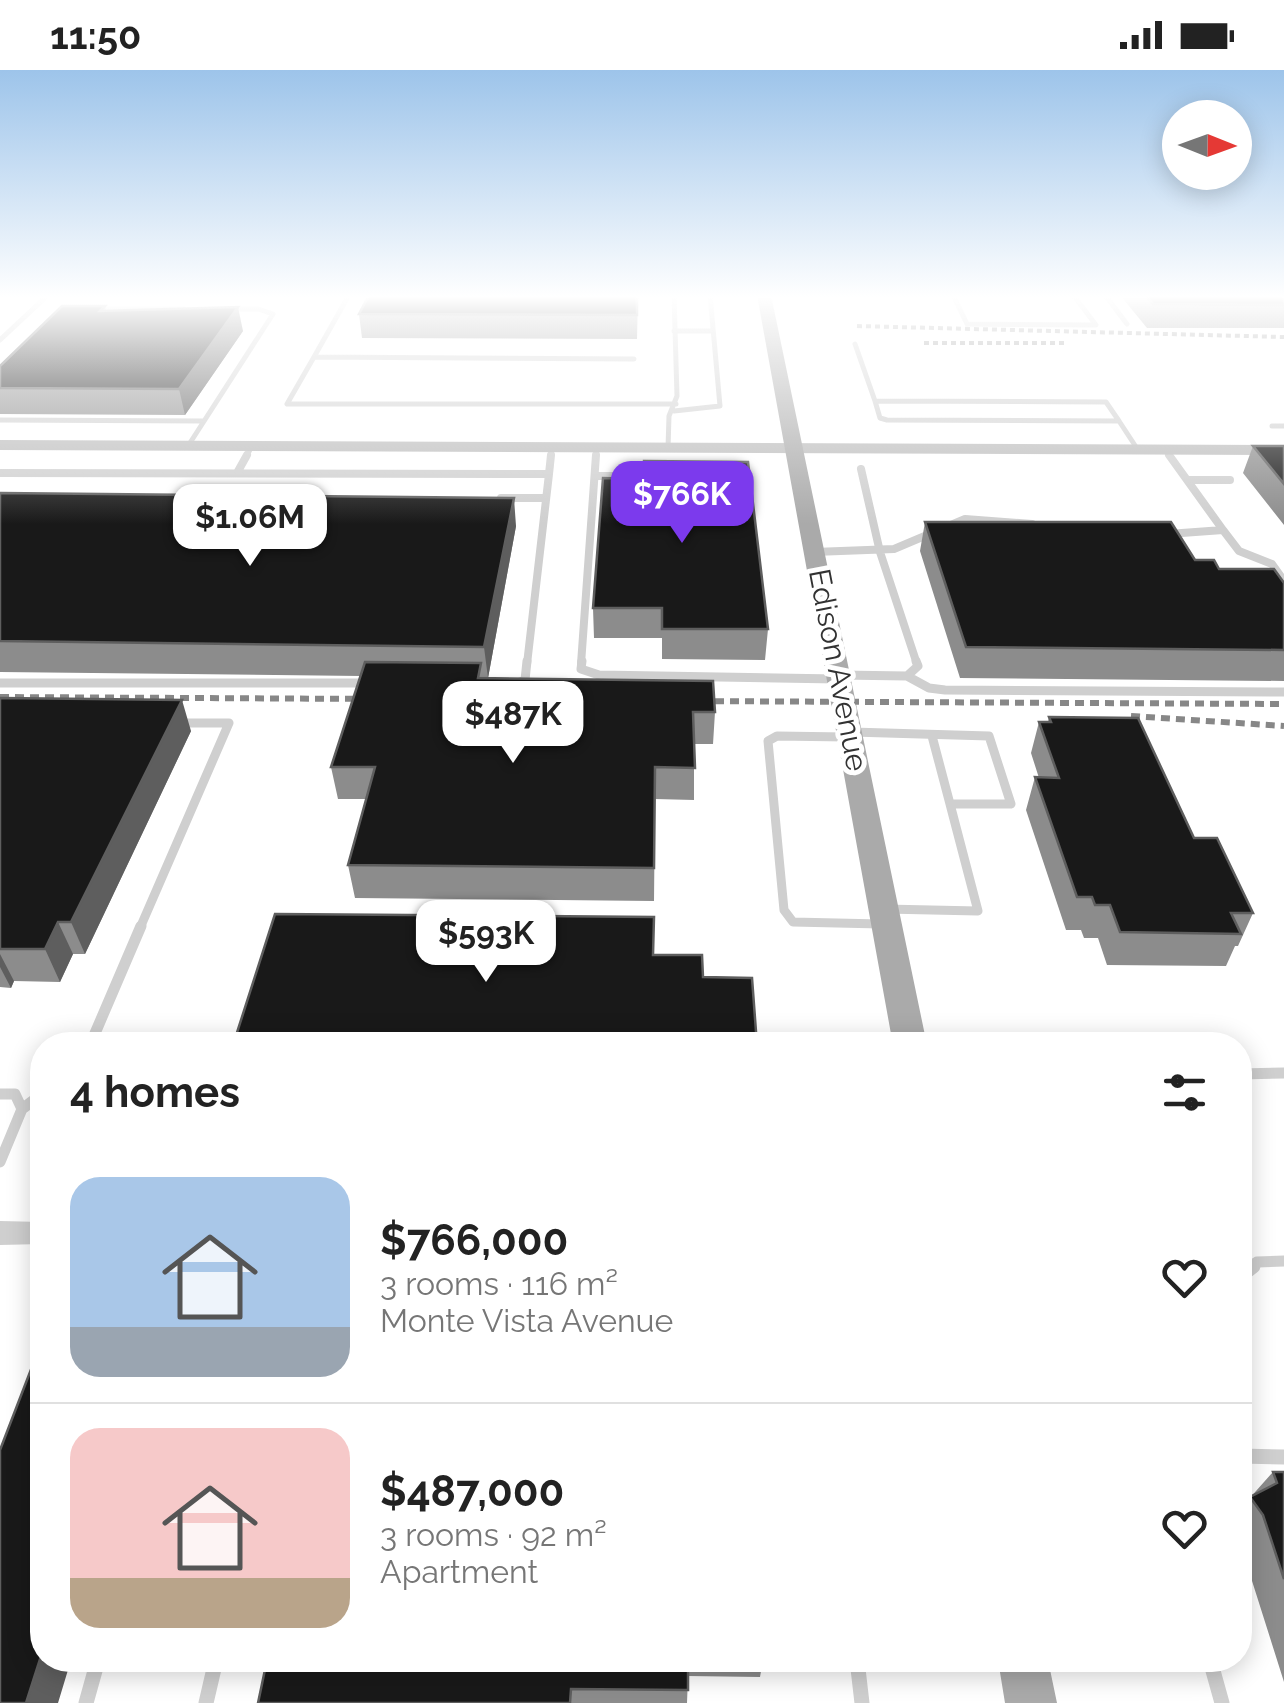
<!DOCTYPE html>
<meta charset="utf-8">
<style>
:root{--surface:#fff;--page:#f6f6f6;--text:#222;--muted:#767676;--line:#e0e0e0;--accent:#7c3aed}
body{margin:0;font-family:Raleway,sans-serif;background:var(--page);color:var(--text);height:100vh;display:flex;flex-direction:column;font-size:38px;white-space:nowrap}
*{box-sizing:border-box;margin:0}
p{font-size:32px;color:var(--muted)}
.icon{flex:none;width:55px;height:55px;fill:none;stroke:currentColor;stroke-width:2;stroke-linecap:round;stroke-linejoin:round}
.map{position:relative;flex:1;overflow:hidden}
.sheet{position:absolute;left:30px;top:962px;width:1222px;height:640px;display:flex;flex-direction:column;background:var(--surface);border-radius:40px;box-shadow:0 5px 25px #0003}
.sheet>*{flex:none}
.needle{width:65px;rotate:91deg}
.fabs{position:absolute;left:1162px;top:30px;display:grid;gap:20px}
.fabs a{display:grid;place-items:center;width:90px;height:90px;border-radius:50%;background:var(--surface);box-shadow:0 5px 25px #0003;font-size:50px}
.price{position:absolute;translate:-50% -85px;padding:0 22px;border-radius:20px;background:#fff;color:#222;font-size:32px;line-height:65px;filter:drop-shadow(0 2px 5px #0008)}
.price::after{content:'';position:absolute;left:50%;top:60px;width:30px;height:22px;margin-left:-15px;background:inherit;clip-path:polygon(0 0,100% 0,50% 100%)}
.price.on{background:var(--accent);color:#fff}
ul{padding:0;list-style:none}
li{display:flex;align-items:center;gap:30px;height:250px;padding:0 40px}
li+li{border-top:2px solid var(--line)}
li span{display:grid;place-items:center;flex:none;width:280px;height:200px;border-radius:30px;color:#555}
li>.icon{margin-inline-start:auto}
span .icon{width:120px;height:120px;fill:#fffc;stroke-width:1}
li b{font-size:42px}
h2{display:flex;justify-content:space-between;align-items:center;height:120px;padding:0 40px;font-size:42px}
.status{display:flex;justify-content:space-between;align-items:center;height:70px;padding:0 50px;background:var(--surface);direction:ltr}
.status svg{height:28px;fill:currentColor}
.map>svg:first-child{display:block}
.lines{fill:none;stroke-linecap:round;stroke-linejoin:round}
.lane-far4{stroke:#cfcfcf;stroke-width:5}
.lane-far3{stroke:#cfcfcf;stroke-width:8}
.lane-far2{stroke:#cfcfcf;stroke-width:9}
.lane-far1{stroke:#cfcfcf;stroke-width:11}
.lane{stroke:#cfcfcf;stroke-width:15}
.street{fill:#cfcfcf;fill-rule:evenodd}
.secondary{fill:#bcbcbc;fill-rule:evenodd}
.primary{fill:#aaa;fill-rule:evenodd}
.rail-far1{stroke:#878787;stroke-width:4;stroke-dasharray:5 4;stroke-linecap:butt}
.rail{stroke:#878787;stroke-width:6;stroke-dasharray:9 6;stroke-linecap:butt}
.wall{fill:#8c8c8c}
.shaded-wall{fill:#5e5e5e}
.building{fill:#191919;stroke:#5e5e5e;stroke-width:2.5}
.labels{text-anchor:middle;stroke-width:10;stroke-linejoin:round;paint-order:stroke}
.street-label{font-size:30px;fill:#323232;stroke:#fff}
</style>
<div class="status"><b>11:50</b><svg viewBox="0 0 49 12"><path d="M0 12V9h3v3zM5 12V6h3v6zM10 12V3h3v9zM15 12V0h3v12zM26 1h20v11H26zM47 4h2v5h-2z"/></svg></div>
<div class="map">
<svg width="1284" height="1633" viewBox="0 0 1284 1633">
<rect width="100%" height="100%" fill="#fff"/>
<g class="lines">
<!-- lane-far4 -->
<path class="lane-far4" d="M953 225 967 254 1096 255 1074 226
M999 225H1074
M1105 225 1127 254
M96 239H184
M674 261H713
M0 270 48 225
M855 274 875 331
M314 287 349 225
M634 289 314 287 287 334H676
M875 331 1106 332 1119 351 887 350 880 348Z
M674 341 720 336 710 225
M0 350 204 351
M1119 351 1138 380
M1272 356H1284
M188 376 273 244 258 239H226
M668 378 669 346 677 326 674 225
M1166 380 1171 387
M246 387 252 376
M551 387 552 377
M596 387 597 377"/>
<!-- lane-far3 -->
<path class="lane-far3" d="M861 399 880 482 917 594
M0 403 549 404 527 594
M237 403 247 385
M549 404 551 385
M595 406H654
M1188 410H1230
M501 428H545
M1223 460 1239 481 1272 494 1284 511
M1168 464 1223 460 1169 385
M814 482 894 479 965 449 1032 454
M581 594 596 385"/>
<!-- lane-far2 -->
<path class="lane-far2" d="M582 591 581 599 599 605 837 609
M840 605 907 606 918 596 916 591
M907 606 929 618 945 620 1284 622
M0 613H371
M518 613 525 610 527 591
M852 662 989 666 1011 734H950L978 841 885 839
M932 666 950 734
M846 667 777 666 768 671 784 840 793 852 881 854
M140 858 229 653H176"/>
<!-- lane-far1 -->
<path class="lane-far1" d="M90 975 141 856
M1240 1004 1284 1003
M0 1024H15L22 1039 0 1092
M22 1039 42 1024
M1250 1198 1257 1192 1284 1191"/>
<!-- lane -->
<path class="lane" d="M1240 1206 1253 1196
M1240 1386 1284 1387
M857 1590 862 1633
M1210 1590 1222 1633
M86 1633 98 1590
M206 1633 216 1590"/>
<!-- street -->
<path class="street" d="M0 1151 42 1152V1174L0 1175Z"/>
<!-- secondary -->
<path class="secondary" d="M0 370 1284 375V385L0 380Z"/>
<!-- primary -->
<path class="primary" d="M757 225H771L927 975H893Z
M998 1590H1048L1057 1633H1005Z"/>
<!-- rail-far1 -->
<path class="rail-far1" d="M857 256 1284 267
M924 273H1064"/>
<!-- rail -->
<path class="rail" d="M0 627 380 629
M685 631 1284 634
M1131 646 1284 656"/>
</g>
<!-- wall -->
<path class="wall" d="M638 225 637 269 362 268 359 244Z
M1120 225H1284V258H1147Z
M105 236 106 241 243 261 185 345 0 344V296Z
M1253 376H1284V455L1243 403Z
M603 408 768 559 765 590 662 589V568H594L593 538Z
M0 423 516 456 488 608 715 642 713 674H694V730L655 729 654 831 355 828 348 795 366 729H338L331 697 361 606 0 602Z
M925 452 1195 490 1219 499 1284 513V611L960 608 920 481Z
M0 628 191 661 85 884H73L60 912 14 911 11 918 0 917Z
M1049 647 1194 768 1253 843 1238 876H1235L1226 896 1107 895 1098 868H1084L1081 860H1066L1026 740 1035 707 1039 708 1031 683 1039 652H1048Z
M1273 1402H1284V1612L1240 1473V1439Z
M267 1590H763L760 1607 688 1606 687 1633H258Z"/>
<!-- shaded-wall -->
<path class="shaded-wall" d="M238 237 243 261 185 345 179 319Z
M514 428 516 456 488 608 484 577Z
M182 630 191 661 85 884 71 852Z
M58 852 73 884 60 912 45 879Z
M0 884 14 911 11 918 0 897Z
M42 1583V1590H71L58 1633H26Z"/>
<!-- building -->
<path class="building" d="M369 225H637V245L359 244Z
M1145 225H1284V235L1153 234Z
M62 236H105L100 241 238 237 179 319 0 318V296Z
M1253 376H1284V414Z
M644 391 748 392 768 559H662V538H593L603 408 643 409Z
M0 423 514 428 484 577 0 571Z
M925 452H1171L1195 490H1214L1219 499H1274L1284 513V580L966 577Z
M365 592 481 593 478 608 713 611 715 642H693L695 698 655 697 654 798 348 795 375 697H331Z
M0 628 182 630 71 852H58L45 879H0Z
M1049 647 1138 648 1194 768H1217L1253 843H1231L1241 864 1120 862 1110 835H1095L1092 827H1077L1035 707 1059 708 1039 652H1051Z
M275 844 654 847 653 885H702L703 907 752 908 757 975H233Z
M42 1271V1583L26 1633H0V1380Z
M1273 1402H1284V1509L1263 1445 1250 1427 1277 1413Z
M267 1590H688V1620L571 1619 570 1633H258Z"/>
<!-- sky -->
<linearGradient id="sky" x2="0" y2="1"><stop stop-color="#9dc4ea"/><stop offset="0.5" stop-color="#fff"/><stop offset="1" stop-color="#fff" stop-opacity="0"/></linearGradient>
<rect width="1284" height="454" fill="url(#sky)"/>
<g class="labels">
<!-- street labels -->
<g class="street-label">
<text transform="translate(838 600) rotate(79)" y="10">Edison Avenue</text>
</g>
</g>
</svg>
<div class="fabs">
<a><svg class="needle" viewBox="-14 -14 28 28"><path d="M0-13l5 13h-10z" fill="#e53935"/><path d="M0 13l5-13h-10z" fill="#767676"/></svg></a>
</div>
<b class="price on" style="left:682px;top:476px">$766K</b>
<b class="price" style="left:250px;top:499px">$1.06M</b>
<b class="price" style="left:513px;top:696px">$487K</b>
<b class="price" style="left:486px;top:915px">$593K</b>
<section class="sheet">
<h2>4 homes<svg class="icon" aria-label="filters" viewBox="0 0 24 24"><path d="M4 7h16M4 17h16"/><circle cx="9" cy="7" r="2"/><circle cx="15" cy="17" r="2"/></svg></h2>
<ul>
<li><span style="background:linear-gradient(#a9c7e8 75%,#9aa5b1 0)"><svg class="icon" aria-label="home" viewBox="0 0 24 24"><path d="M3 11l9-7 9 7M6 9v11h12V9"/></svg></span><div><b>$766,000</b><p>3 rooms · 116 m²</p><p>Monte Vista Avenue</p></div><svg class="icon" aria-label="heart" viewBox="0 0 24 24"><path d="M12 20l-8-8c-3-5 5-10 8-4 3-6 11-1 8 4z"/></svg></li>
<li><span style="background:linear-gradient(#f6c9c9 75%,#b9a48a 0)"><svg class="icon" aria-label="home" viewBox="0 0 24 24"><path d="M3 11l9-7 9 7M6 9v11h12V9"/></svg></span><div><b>$487,000</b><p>3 rooms · 92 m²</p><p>Apartment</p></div><svg class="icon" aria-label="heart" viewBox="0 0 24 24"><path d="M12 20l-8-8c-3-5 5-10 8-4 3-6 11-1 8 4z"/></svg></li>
</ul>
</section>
</div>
